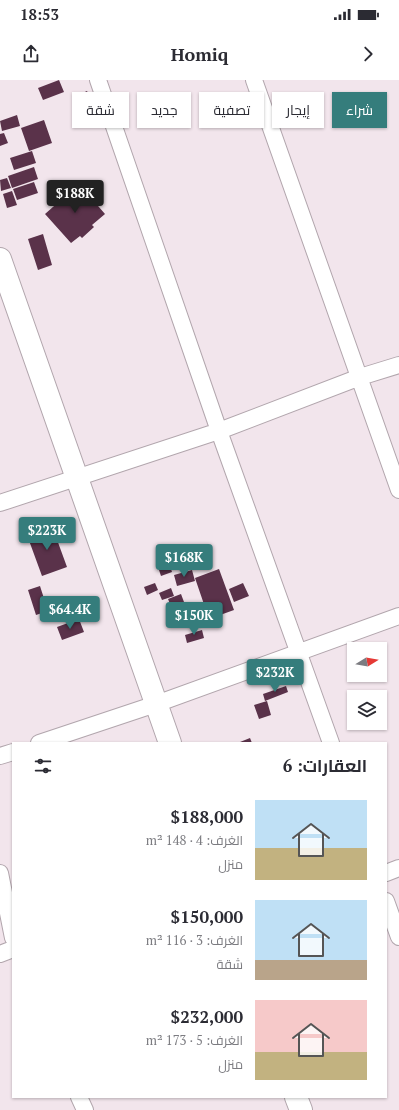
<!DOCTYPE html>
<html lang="ar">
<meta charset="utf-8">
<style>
:root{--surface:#fff;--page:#f7f7f7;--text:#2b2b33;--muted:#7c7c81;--accent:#357d7c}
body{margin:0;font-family:"PT Serif",Cairo,serif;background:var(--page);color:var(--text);direction:rtl;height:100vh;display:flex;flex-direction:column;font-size:15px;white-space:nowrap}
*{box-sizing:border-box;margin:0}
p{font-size:13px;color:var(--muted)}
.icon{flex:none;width:22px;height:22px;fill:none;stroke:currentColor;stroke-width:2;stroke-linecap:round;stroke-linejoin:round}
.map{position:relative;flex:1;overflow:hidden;direction:ltr}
.side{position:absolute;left:12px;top:662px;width:375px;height:356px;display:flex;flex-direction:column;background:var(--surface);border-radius:0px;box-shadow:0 1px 3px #0004;direction:rtl}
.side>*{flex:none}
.banner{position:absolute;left:12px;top:12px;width:375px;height:36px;direction:rtl;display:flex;gap:8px}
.needle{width:26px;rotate:79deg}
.tools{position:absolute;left:347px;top:562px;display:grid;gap:8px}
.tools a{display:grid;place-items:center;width:40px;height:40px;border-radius:0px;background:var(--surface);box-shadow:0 1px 3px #0004;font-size:20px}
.price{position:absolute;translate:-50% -34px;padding:0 9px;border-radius:4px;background:var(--accent);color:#fff;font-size:13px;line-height:26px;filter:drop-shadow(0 1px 2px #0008)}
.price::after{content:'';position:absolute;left:50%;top:24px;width:12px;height:9px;margin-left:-6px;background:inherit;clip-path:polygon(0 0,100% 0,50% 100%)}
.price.current{background:#222;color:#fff}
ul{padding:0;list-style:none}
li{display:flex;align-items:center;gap:12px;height:100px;padding:0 20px}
li span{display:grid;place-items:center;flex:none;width:112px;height:80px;border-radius:0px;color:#555}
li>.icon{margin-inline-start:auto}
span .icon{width:48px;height:48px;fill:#fffc;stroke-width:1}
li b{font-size:17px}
h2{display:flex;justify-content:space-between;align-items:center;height:48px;padding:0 20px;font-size:17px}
.tag{padding:0 14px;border-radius:0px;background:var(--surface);box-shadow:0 1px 3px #0004;font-size:14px;line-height:36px}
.tag.current{background:var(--accent);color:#fff}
.status{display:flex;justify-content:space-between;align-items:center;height:28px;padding:0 20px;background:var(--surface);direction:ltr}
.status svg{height:11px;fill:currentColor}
header{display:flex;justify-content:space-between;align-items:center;height:52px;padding:0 20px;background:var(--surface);font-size:18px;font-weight:700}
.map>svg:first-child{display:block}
.building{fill:#5a324a}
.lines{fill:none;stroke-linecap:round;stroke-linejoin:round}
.street-casing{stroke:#b2a6ad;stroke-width:18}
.highway-casing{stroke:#b2a6ad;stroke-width:24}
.street{stroke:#fff;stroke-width:16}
.highway{stroke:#fff;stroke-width:22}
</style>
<div class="status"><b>18:53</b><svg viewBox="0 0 49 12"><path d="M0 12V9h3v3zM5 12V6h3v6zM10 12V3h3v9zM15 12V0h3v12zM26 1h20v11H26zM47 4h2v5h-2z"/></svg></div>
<header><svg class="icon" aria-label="forward" viewBox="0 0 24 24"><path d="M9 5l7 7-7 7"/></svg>Homiq<svg class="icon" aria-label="share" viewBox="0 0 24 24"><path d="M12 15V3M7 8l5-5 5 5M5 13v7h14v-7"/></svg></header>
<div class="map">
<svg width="399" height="1030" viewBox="0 0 399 1030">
<rect width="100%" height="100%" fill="#f2e5ec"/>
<!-- building -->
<path class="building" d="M59 0 64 12 43 20 38 8Z
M87 11 93 24 82 29 76 16Z
M17 35 20 46 2 51 0 41Z
M44 40 52 63 29 71 21 48Z
M4 53 8 63 0 66V54Z
M32 71 36 83 14 90 10 78Z
M34 87 38 99 12 108 8 96Z
M7 98 11 108 1 111 0 100Z
M34 102 38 113 17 120 13 109Z
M79 104 105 134 92 145 94 147 82 158 80 156 71 163 45 134Z
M12 111 17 125 7 128 3 114Z
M43 154 52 185 38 190 28 159Z
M52 446 67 487 42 496 27 455Z
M169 483 172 492 161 496 158 487Z
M219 489 234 530 209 539 195 498Z
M192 490 195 501 177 506 174 495Z
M155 503 158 510 147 515 144 507Z
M243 503 249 516 234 522 229 509Z
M40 506 48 531 36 535 28 510Z
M171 508 174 516 162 520 159 513Z
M181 514 190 538 178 543 168 519Z
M79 539 84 552 62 560 57 547Z
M202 550 204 558 187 563 185 555Z
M286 606 288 612 265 621 263 614Z
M267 621 271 635 259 639 254 625Z
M250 658 252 663H240V662Z"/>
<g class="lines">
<defs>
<path id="street" d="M98 0 219 351 331 663
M254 0 399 410
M0 423 219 351 360 297 399 285
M39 663 156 624 399 536
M0 676 13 672
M0 793 13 858
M386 793 399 788
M386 821 399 857
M0 874 13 869
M79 1017 85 1030"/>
<path id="highway" d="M0 179 170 663
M296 1017 301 1030"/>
</defs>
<!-- street casing -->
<use href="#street" class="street-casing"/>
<!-- highway casing -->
<use href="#highway" class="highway-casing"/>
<!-- street -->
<use href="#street" class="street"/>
<!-- highway -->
<use href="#highway" class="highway"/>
</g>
</svg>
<div class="tools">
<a><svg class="needle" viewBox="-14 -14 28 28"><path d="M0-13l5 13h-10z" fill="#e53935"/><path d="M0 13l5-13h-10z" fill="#7c7c81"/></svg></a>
<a><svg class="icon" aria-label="layers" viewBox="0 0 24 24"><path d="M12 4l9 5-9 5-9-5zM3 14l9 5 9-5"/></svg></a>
</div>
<b class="price current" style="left:75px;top:134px">$188K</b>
<b class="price" style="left:47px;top:471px">$223K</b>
<b class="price" style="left:184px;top:498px">$168K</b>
<b class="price" style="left:70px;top:550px">$64.4K</b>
<b class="price" style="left:194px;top:556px">$150K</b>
<b class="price" style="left:275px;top:613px">$232K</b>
<div class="banner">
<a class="tag current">شراء</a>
<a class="tag">إيجار</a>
<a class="tag">تصفية</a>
<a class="tag">جديد</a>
<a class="tag">شقة</a>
</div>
<section class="side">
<h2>العقارات: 6<svg class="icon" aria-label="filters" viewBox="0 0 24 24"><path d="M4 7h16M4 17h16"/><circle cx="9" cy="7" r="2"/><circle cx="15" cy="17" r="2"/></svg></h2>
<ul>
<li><span style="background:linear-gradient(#bfe0f5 60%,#c2b280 0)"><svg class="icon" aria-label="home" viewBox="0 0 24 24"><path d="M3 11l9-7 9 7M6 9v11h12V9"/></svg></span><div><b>$188,000</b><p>الغرف: 4 · 148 m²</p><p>منزل</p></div></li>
<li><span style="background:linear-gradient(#bfe0f5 75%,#b9a48a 0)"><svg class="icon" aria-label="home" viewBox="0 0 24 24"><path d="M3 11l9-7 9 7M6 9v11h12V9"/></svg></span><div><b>$150,000</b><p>الغرف: 3 · 116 m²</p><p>شقة</p></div></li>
<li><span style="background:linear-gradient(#f6c9c9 65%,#c2b280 0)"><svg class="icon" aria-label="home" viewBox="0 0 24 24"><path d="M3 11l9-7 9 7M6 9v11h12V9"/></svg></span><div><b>$232,000</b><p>الغرف: 5 · 173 m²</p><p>منزل</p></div></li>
</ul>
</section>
</div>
